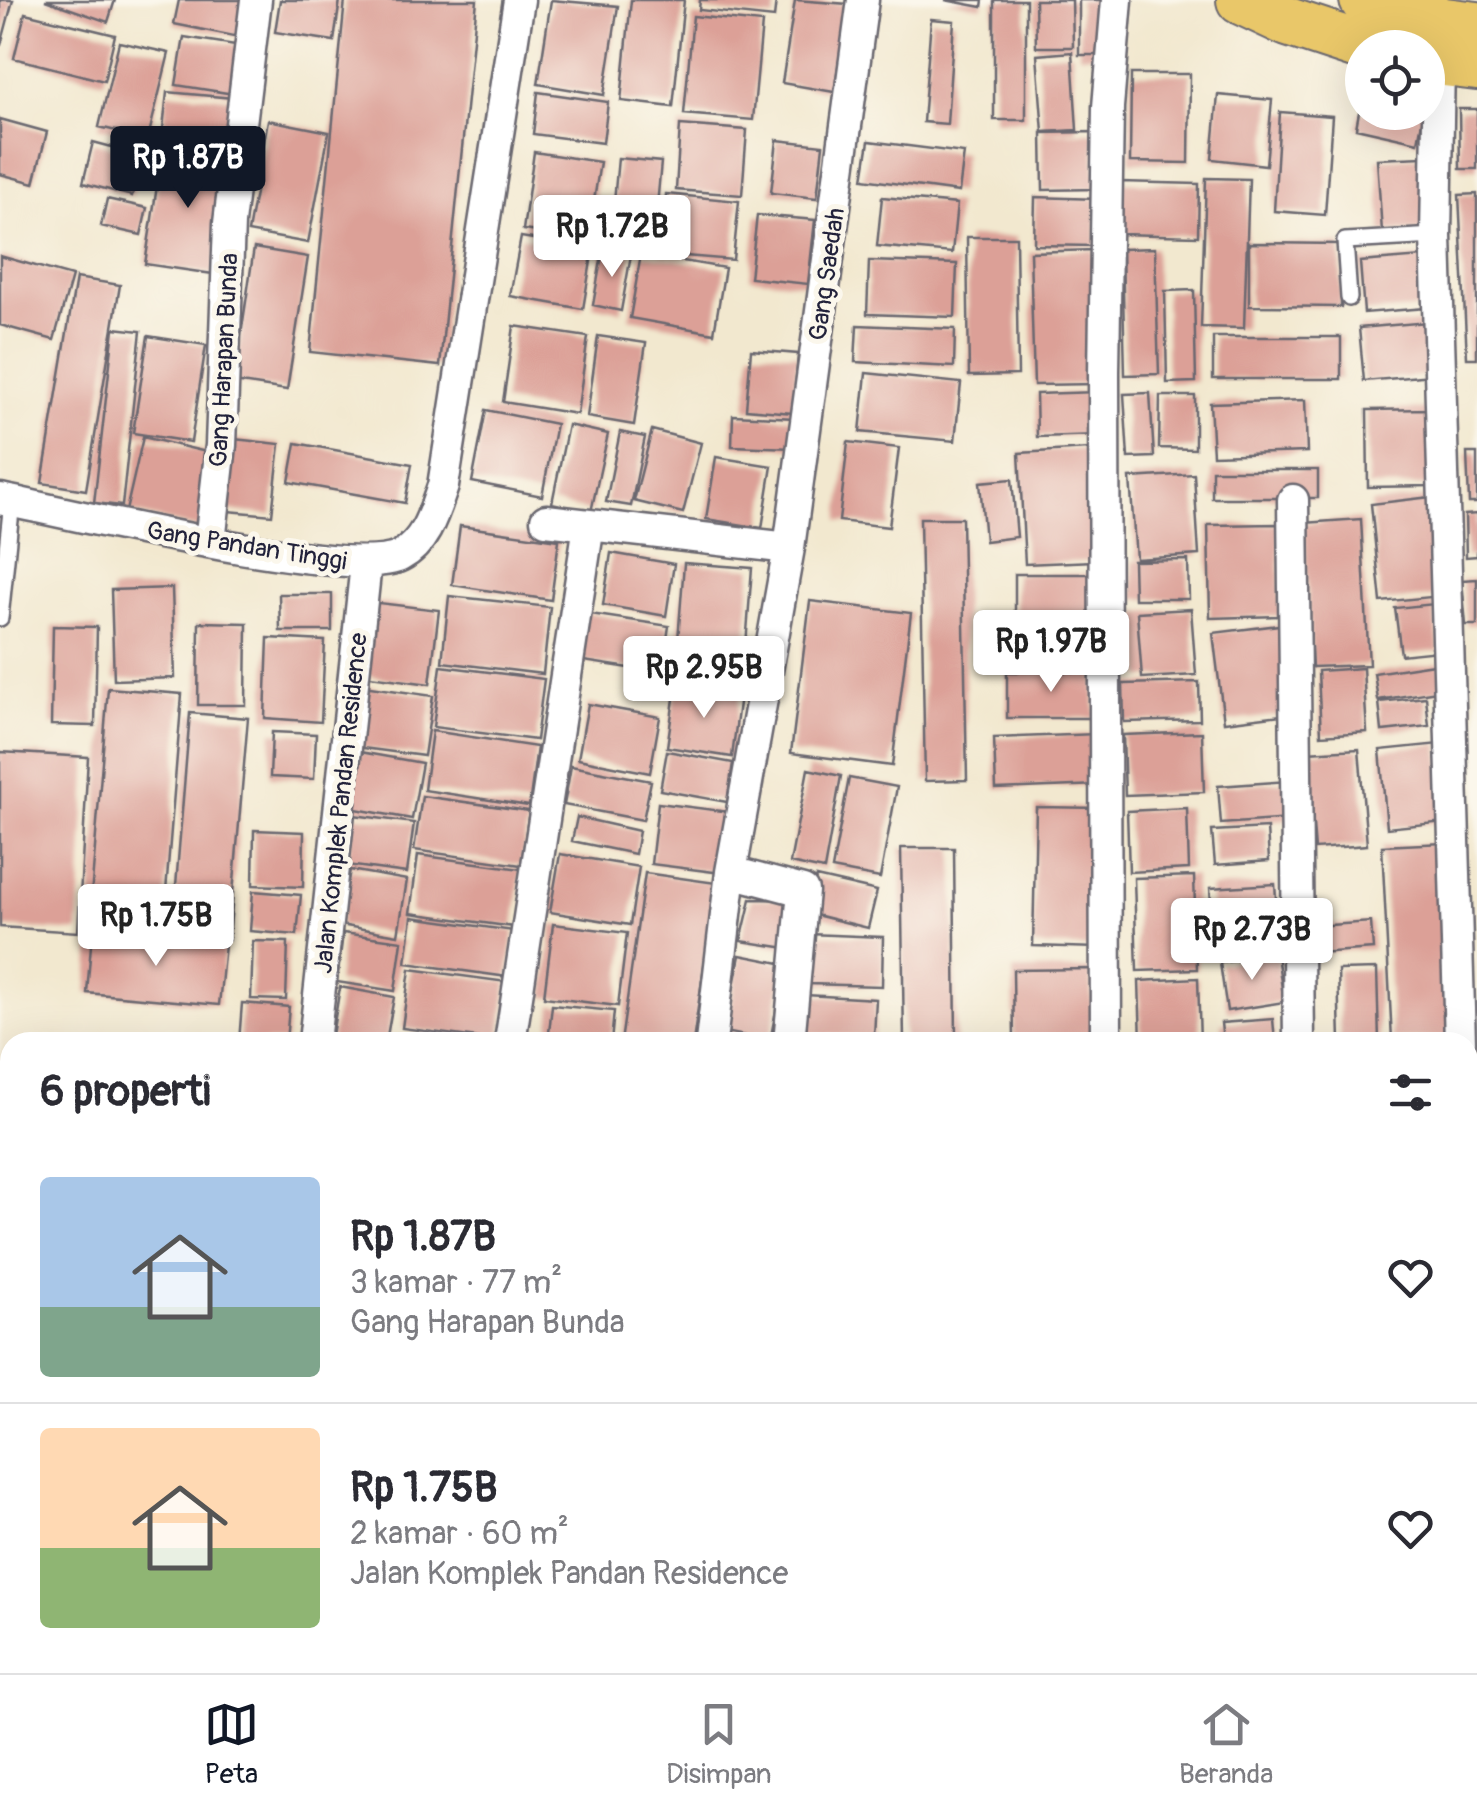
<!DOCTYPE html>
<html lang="id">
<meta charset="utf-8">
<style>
:root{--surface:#fff;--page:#f2f2f3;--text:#2b2b33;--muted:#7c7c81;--line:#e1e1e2;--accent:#111827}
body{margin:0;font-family:Pangolin,sans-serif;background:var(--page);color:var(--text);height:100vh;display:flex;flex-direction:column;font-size:38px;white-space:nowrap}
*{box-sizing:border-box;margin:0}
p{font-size:32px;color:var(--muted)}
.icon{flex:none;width:55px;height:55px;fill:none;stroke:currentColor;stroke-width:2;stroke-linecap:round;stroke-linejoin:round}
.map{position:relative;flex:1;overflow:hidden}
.panel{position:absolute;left:0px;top:1032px;width:1478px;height:642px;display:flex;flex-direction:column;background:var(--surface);border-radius:30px 30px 0 0;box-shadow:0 10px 40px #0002}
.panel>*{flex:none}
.buttons{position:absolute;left:1345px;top:30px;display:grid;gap:20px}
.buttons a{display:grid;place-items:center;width:100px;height:100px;border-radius:50%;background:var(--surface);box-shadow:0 10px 40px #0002;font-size:50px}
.price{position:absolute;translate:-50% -85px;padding:0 22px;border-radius:10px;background:#fff;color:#222;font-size:32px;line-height:65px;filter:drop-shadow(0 2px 5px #0008)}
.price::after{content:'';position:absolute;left:50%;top:60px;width:30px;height:22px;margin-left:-15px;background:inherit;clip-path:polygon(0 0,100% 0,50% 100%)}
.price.selected{background:var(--accent);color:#fff}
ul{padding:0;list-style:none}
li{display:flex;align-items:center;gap:30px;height:250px;padding:0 40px}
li+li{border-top:2px solid var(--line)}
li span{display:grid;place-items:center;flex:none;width:280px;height:200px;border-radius:10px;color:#555}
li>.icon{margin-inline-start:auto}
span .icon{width:120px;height:120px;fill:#fffc;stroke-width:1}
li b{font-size:42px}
h2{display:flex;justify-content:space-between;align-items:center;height:120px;padding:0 40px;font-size:42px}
.tab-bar{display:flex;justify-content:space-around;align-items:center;height:140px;border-top:2px solid var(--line);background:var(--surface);font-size:28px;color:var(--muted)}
.tab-bar a{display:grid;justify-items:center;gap:5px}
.tab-bar .selected{color:var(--accent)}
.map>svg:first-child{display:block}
.building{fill:#dca097}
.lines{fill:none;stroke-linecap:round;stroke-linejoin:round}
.lane-casing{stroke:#6b676f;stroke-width:20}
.street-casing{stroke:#6b676f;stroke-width:35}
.primary-casing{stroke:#6b676f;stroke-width:52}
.lane{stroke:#fff;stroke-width:15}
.street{stroke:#fff;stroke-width:30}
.primary{stroke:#e9c769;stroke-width:48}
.labels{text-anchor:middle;stroke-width:10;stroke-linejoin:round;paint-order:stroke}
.street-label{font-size:25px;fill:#22223b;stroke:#fbf7ec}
</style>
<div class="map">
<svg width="1477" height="1673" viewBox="0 0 1477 1673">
<rect width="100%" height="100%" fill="#fbf7ec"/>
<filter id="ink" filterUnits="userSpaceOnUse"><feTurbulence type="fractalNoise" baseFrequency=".01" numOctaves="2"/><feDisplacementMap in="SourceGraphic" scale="20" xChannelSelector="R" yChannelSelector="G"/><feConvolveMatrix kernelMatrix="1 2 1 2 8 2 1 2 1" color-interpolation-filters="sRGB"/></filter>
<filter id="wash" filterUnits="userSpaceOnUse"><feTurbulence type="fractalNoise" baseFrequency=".0048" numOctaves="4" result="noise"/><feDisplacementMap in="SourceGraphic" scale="40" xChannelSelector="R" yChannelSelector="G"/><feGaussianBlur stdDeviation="2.25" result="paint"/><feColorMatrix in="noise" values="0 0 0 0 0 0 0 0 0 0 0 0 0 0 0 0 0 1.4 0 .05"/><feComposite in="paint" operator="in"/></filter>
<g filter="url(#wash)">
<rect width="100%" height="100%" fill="#f2e8cf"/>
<g id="blocks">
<!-- building -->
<path class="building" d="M0 0H13L1 45H0Z
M45 0H115L108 22Z
M179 0H246L239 37 174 24Z
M280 0H340L334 41 275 32Z
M345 0H477L440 366 310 352Z
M551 0 618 6 604 95 538 84Z
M631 0H684L673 107 621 101Z
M700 0H776L774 18 699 10Z
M795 0 848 4 834 92 782 83Z
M945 0H983L982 7Z
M994 0H1026V120H994Z
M1035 0H1072L1073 47H1036Z
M1079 0H1104V55H1079Z
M25 13 115 35 104 81 14 58Z
M693 16 762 23 753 120 684 114Z
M931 19 954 21 947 124 923 122Z
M184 37 242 46 234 94 176 85Z
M119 42 169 53 148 138 99 127Z
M1072 52 1077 130 1043 132 1037 55Z
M1131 74H1190L1189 163 1130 162Z
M167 92 233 98 228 144 162 138Z
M538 92 608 102 603 143 533 134Z
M1218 95 1272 100 1266 165 1212 159Z
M1459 109H1477V169H1460Z
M1280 112 1332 116 1325 215 1274 211Z
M1359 112H1424L1418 142 1356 128Z
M0 119 47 132 34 183 0 174Z
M268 120 329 132 308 243 248 232Z
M680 125 747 130 742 195 676 190Z
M1094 132 1096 189 1043 190 1042 133Z
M777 140 823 145 817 198 771 193Z
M869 141 964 153 959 192 863 179Z
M93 142 142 155 132 196 83 183Z
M163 147 230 157 213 274 145 264Z
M534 152 600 162 588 239 523 230Z
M1423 157 1428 230 1382 232 1377 159Z
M618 158 661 162 653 250 610 245Z
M1206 178 1249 179 1244 328 1201 327Z
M1120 182 1199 184 1198 236 1119 234Z
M666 194 739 201 733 260 661 254Z
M1477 194V358H1467L1459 195Z
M882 197 957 204 952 253 877 246Z
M1035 197 1097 199 1096 246 1034 245Z
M107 199 147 208 141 235 101 226Z
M757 215 815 220 808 284 750 278Z
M521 237 593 249 583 309 510 296Z
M967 237H1016L1018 375 969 376Z
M1249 243 1341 244V307L1249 306Z
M254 248 308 257 287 390 234 382Z
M1155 248 1159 374 1125 375 1122 249Z
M603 249 631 255 621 311 593 305Z
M1094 250 1097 384 1034 385 1030 252Z
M641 254 725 268 714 333 630 318Z
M0 256 72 276 54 340 0 325Z
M1422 257 1426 308 1364 313 1360 262Z
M869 261 957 264 955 317 867 314Z
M76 278 120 285 86 490 42 483Z
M1194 290 1196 382 1167 383 1165 291Z
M1428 322 1432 375 1364 381 1359 328Z
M857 325 955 329 954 367 855 362Z
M514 326 588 337 577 414 503 402Z
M114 328 141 331 122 506 94 503Z
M148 336 206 345 191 442 133 433Z
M598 336 646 343 634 425 587 417Z
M1213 337H1341V379H1213Z
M751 350 798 354 793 413 746 409Z
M866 373 961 383 955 441 860 432Z
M1098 392 1100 435 1037 437 1036 394Z
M1150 393 1154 457 1128 458 1124 394Z
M1160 396H1195V449L1159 448Z
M1305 400 1307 452 1213 455 1210 403Z
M1432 409 1433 486 1368 487 1367 410Z
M486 410 556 424 542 496 472 482Z
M733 415 795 418 794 448 732 446Z
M568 425 608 434 591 512 552 503Z
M652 430 701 443 683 513 634 501Z
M620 432 645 437 631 506 606 502Z
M143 437 219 455 201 529 126 511Z
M224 438 280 444 272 515 217 510Z
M848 442 899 448 889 527 839 521Z
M296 443 412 464 405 503 289 482Z
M1089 449 1094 561 1025 564 1019 453Z
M1467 453H1477V503H1469Z
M716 457 772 466 762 528 706 519Z
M1212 470H1318V498H1212Z
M1194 474 1199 555 1136 559 1130 478Z
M1012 479 1017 537 985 541 980 482Z
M1431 497 1442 596 1381 602 1371 504Z
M1477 514V556L1466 557 1465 515Z
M920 518H962L967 780 925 781Z
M1361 519 1369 665 1312 667 1304 523Z
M1279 524 1280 616 1210 618 1208 525Z
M460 526 559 540 551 600 452 585Z
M611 553 674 564 666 616 603 605Z
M1188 560 1189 599H1134L1133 561Z
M684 563 752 568 743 684 675 679Z
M1015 574H1092L1093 664 1015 665Z
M1477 579V625H1466L1462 580Z
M172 588 175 678 114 680 111 590Z
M279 594H332V631H280Z
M449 596 550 607 543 674 442 662Z
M810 601 911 613 892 766 791 753Z
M370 602 439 610 430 684 362 675Z
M1434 604 1439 651 1401 655 1395 608Z
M1191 609 1196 675 1142 678 1137 612Z
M584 613 669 626 662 673 577 660Z
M199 622 247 623 246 705H198Z
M1279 625 1290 714 1224 722 1213 633Z
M53 626 97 627 95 726 51 725Z
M268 638 325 641 321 722 265 718Z
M1440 663 1444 690 1378 700 1374 673Z
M441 666 544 679 536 740 433 727Z
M1363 668 1367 732 1321 735 1318 671Z
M1007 672H1095V718H1007Z
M1199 682 1200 720 1124 722 1123 684Z
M676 685 740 695 732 757 667 747Z
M363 686 433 696 424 756 355 747Z
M108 688 182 694 163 928 89 921Z
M1426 697 1429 726 1382 731 1379 702Z
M588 704 660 717 650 773 578 759Z
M190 713 248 718 229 940 172 935Z
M432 731 537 747 529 806 424 790Z
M272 732 316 734 314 779 270 777Z
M1202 732 1204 792 1125 795 1123 735Z
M1097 734 1099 785 996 789 994 738Z
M1439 744 1446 822 1387 828 1380 750Z
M1359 749 1367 845 1315 849 1307 752Z
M667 751 733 763 727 802 660 790Z
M0 752 88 757 78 932 0 927Z
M360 752 422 763 412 819 350 808Z
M571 766 651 781 643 820 564 805Z
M808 769 841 776 824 870 790 863Z
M849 778 897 787 880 878 832 869Z
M1289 781 1291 819 1221 824 1218 786Z
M422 796 529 811 521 865 414 850Z
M658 803 730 812 722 873 651 864Z
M1036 807 1102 808 1098 948 1033 946Z
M1187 808 1189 869 1129 872 1127 811Z
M354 815 414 823 407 873 347 865Z
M577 817 639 831 635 854 572 841Z
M1267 828 1269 861 1215 865 1212 831Z
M254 830 304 832 303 887 253 885Z
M1444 843 1453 1038 1392 1040 1382 846Z
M901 848H954L956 1042H904Z
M560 854 639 867 630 925 550 912Z
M418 855 521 869 514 927 410 913Z
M350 870 407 880 398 935 340 925Z
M645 873 716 883 693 1042H621Z
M1194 876 1197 969 1137 971 1134 878Z
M816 877 877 891 868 928 808 913Z
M1275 884 1279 942 1214 947 1210 888Z
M253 891 301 895 297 935 250 931Z
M751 899 798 900 793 949 741 941Z
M412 917 514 931 508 977 406 963Z
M1371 922 1373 949 1318 953 1316 926Z
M553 924 627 933 618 1006 544 997Z
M92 933 225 945 219 1005 87 993Z
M343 933 402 941 395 991 337 982Z
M808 934 883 937 882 986 807 984Z
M253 941 288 942 286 1000 251 999Z
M740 955 785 964 770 1041 725 1032Z
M1277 955 1284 1002 1227 1011 1220 963Z
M410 969 507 982 500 1041 402 1028Z
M1091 969 1092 1042H1014L1013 970Z
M1377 969 1379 1042H1340L1338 970Z
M1198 978 1200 1042H1141L1139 981Z
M340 987 394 997 386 1042H331Z
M805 995 876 999 874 1037 803 1034Z
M242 1003 289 1007 286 1042H239Z
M552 1005 614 1011 611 1042H548Z
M1273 1019 1275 1042H1223L1221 1023Z
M396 1036 428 1040V1042H395Z
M1477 1262V1319L1468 1320V1263Z
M4 1316 10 1382 0 1383V1317Z
M1468 1348H1477V1397H1468Z
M1477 1418V1449L1468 1450V1419Z
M10 1438V1537L0 1538V1439Z
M1477 1481V1582L1468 1583V1483Z
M1468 1591H1477V1643L1468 1644Z
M10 1637V1665H62V1673H4L2 1638Z
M540 1665H575V1673H540Z
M587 1665H642L643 1669 588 1673Z
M683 1665H722L723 1673H646V1669Z
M734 1665H769V1667L735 1673Z
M1011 1665V1673H868V1669Z
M1297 1665V1673H1225V1670Z"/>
</g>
</g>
<g filter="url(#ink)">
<use href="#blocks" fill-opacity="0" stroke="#6b676f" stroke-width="2.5"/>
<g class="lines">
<defs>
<path id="lane" d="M1349 298 1345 241 1436 236
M0 618 12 501"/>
<path id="street" d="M1439 62 1436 236 1460 1042
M0 499C67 513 352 581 400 556 426 542 434 512 443 486L519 0
M1293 500 1299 1042
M546 520 789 548
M210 542 221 445 229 223 256 0
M731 872 803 891 789 1042
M314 1042 366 564
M510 1042 589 525
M711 1042 731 872 789 548 863 0
M1106 1042 1104 373 1108 107 1117 0
M1468 1206V1228
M0 1393 10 1392
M1468 1408 1477 1407
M0 1558 10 1557
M458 1665V1673
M827 1665V1673
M1347 1665V1673"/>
<path id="primary" d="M1241 0 1288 22 1367 48
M1364 0 1437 21 1477 26
M1428 60 1477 66"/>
</defs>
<!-- lane casing -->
<use href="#lane" class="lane-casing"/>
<!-- street casing -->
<use href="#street" class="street-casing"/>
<!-- primary casing -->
<use href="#primary" class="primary-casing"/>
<!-- lane -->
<use href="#lane" class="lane"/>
<!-- street -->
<use href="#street" class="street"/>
<!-- primary -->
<use href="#primary" class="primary"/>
</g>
</g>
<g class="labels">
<!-- street labels -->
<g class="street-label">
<text transform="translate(826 274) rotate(-82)" y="9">Gang Saedah</text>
<text transform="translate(223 360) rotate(-87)" y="9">Gang Harapan Bunda</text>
<text transform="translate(247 545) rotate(9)" y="9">Gang Pandan Tinggi</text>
<text transform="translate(340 803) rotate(-84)" y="9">Jalan Komplek Pandan Residence</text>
</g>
</g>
</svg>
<div class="buttons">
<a><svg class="icon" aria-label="locate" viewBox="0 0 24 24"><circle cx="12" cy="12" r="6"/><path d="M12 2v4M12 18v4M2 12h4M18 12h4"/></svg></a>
</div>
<b class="price selected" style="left:188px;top:211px">Rp 1.87B</b>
<b class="price" style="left:612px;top:280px">Rp 1.72B</b>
<b class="price" style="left:1051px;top:695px">Rp 1.97B</b>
<b class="price" style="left:704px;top:721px">Rp 2.95B</b>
<b class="price" style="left:156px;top:969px">Rp 1.75B</b>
<b class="price" style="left:1252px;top:983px">Rp 2.73B</b>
<section class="panel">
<h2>6 properti<svg class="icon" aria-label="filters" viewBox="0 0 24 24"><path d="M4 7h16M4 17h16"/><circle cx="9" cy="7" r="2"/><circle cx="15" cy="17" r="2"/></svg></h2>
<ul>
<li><span style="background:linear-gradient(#a9c7e8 65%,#7fa58c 0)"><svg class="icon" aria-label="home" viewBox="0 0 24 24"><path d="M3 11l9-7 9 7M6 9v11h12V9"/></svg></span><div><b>Rp 1.87B</b><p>3 kamar · 77 m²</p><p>Gang Harapan Bunda</p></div><svg class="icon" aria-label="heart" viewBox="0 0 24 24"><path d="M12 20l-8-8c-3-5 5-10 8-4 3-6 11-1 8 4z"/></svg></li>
<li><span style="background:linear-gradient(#ffd9b3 60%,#8fb573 0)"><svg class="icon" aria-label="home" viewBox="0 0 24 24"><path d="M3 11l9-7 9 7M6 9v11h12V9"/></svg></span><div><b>Rp 1.75B</b><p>2 kamar · 60 m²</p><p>Jalan Komplek Pandan Residence</p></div><svg class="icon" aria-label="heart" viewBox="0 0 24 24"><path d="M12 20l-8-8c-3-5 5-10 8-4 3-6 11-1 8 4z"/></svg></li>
</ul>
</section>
</div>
<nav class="tab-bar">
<a class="selected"><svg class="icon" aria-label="map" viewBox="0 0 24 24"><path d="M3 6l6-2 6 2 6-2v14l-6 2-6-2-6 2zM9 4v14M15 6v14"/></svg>Peta</a>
<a><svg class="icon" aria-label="saved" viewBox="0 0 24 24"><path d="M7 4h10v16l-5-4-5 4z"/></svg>Disimpan</a>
<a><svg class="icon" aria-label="home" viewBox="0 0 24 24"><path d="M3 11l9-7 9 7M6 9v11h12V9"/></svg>Beranda</a>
</nav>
